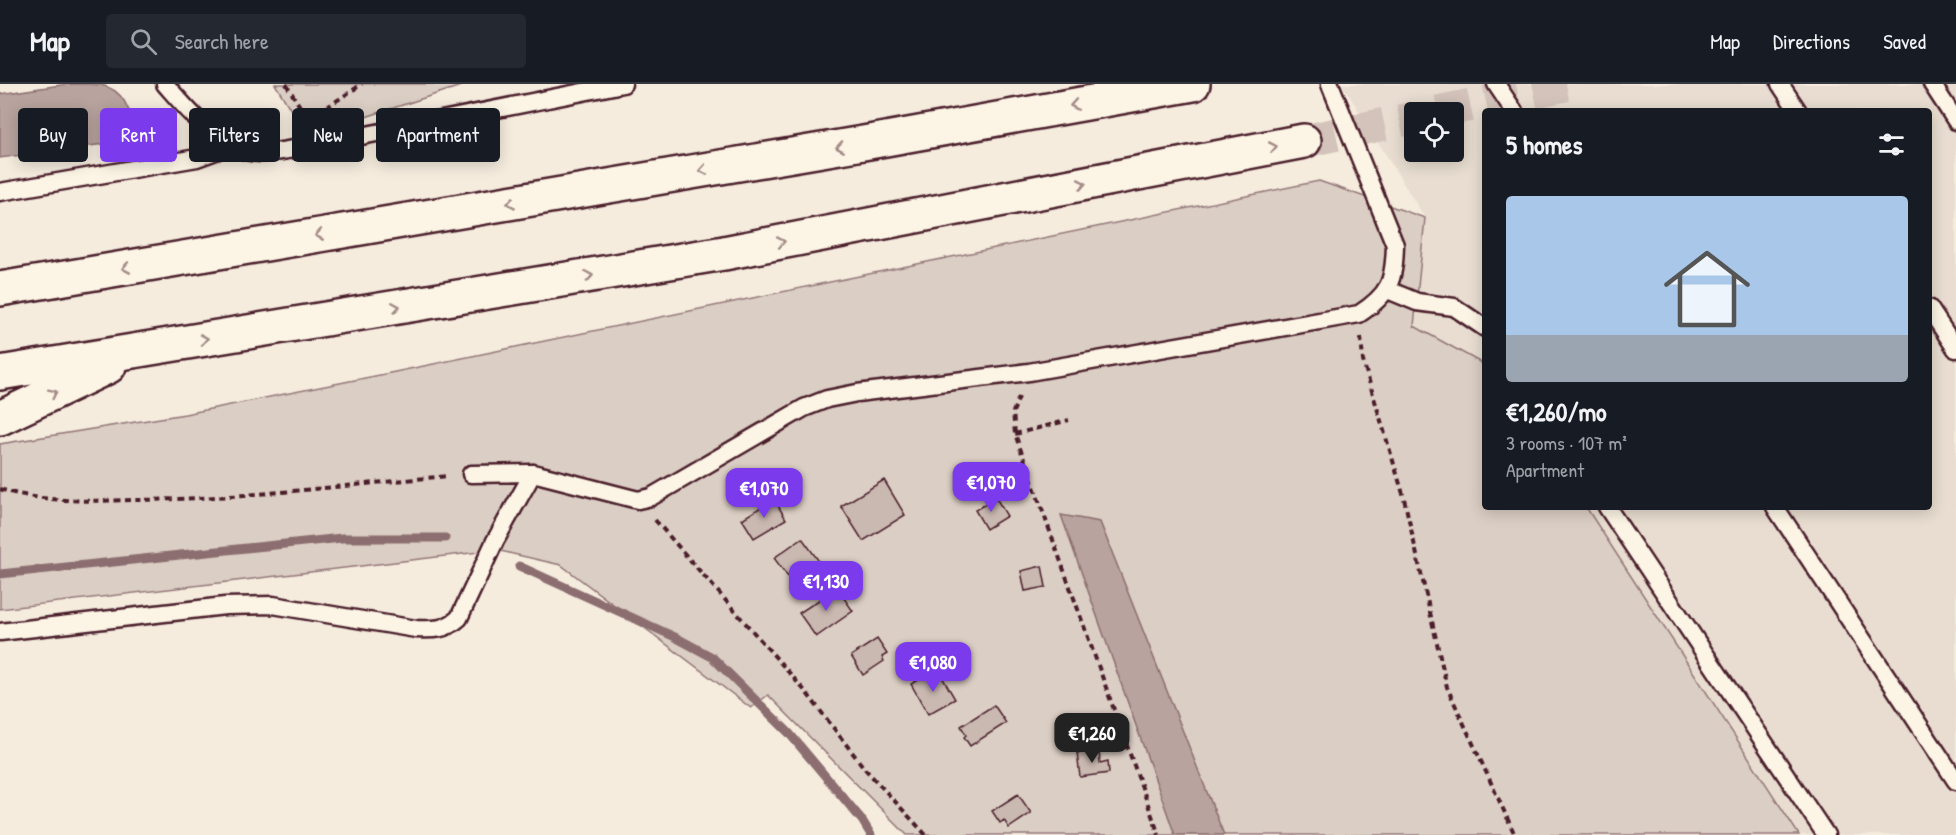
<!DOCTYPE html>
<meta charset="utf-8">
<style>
:root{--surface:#171b24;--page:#242831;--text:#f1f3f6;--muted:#9ea1a6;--line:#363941;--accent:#7c3aed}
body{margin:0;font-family:"Patrick Hand",sans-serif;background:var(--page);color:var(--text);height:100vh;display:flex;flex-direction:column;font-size:22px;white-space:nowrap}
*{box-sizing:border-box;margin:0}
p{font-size:20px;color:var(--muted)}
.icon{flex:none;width:33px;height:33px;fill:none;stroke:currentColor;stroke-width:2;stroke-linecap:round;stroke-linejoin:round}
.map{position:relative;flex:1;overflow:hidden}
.sheet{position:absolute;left:1482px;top:24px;width:450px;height:402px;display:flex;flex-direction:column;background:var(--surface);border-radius:6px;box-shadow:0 3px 15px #0003}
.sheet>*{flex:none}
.banner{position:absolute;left:18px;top:24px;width:570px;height:54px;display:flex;gap:12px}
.controls{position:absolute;left:1404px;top:18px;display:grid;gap:12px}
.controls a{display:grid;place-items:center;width:60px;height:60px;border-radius:6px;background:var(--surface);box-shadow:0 3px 15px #0003;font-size:30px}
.price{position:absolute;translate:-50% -51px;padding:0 14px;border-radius:12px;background:var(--accent);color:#fff;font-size:20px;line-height:39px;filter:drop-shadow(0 2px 3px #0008)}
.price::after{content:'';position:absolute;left:50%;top:36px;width:18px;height:14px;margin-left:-9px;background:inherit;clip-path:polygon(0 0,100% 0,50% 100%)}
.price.current{background:#222;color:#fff}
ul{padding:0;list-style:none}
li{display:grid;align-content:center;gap:12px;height:318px;padding:0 24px}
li+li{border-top:2px solid var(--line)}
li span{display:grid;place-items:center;height:186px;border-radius:6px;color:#555}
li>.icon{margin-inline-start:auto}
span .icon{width:108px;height:108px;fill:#fffc;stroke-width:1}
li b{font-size:26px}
h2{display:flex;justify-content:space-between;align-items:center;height:72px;padding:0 24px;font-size:26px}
.pill{padding:0 21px;border-radius:6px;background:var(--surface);box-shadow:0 3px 15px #0003;font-size:21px;line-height:54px}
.pill.current{background:var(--accent);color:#fff}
header{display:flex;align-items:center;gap:36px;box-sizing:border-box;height:84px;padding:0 30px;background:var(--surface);border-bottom:2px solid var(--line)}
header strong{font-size:28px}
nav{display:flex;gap:33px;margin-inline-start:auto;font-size:21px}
.search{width:420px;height:54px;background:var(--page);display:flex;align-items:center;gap:15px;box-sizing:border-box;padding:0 21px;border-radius:6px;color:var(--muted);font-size:22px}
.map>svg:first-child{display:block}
.built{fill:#e8ddd0;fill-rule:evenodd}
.green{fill:#dbcec4;stroke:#927678;stroke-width:1.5}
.water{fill:#b8a39e;stroke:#8c6e70;stroke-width:1.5}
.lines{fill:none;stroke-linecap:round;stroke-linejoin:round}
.stream{stroke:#8c6e70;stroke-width:9}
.building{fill:#cab9b1;stroke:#4a1f2b;stroke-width:1.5}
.motorway-tunnel{stroke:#d3c3ba;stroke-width:33;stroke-dasharray:33 16;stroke-linecap:butt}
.service-casing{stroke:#4a1f2b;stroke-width:21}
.motorway-casing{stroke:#4a1f2b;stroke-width:38}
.path{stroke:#4a1f2b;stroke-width:4;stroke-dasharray:6 4.5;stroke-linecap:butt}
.service{stroke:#fcf5e5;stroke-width:16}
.motorway{stroke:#fcf5e5;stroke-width:33}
.oneway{stroke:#a38a88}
</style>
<header>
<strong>Map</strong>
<div class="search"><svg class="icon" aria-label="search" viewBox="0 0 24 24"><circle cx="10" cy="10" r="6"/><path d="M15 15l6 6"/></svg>Search here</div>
<nav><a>Map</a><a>Directions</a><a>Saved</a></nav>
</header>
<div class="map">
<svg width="1956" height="751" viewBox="0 0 1956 751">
<rect width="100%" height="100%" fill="#f5ecde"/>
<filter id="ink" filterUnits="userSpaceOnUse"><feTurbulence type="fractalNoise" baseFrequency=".0167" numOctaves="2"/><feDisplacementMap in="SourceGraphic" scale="12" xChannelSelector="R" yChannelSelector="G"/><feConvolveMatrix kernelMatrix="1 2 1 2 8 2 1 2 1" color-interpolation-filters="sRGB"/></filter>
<g filter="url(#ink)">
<!-- built -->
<path class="built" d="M1342 0H1956V751H1799L1586 423H1929V27H1485V281L1414 242 1425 134ZM1414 28H1454V68H1414Z"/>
<!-- green -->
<path class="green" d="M275 0H467L307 52Z
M1319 97 1425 134 1414 242 1485 281V423H1586L1799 751H907L768 611 751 624 561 481 496 466 0 525V360L185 330 390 289Z"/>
<!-- water -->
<path class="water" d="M68 0C78 0 90 0 101 1 127 6 133 34 134 56L0 74V10Z
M1061 431 1100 438 1224 751H1175Z"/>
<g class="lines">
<!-- stream -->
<path class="stream" d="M519 482 675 553 712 573 789 649 862 736 871 751
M0 490 342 454H445"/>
</g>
<!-- building -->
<path class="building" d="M884 396 905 431 863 457 841 422Z
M996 414 1007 432 986 445 975 426Z
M774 415 786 435 754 454 742 435Z
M802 454 821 480 817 483 821 488 805 499 796 487 788 493 774 474Z
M1042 482 1046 503 1025 507 1021 487Z
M837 504 853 527 816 553 799 529Z
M877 555 887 570 882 573 884 577 863 591 851 572Z
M929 590 932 596 941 591 955 615 928 630 911 600Z
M994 621 1006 639 970 662 964 653 966 651 961 642Z
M1099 666 1100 679 1108 677 1109 689 1080 693 1077 669Z
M1018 710 1031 729 1009 744 1004 736 1000 739 992 727Z"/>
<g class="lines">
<!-- motorway-tunnel -->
<path class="motorway-tunnel" d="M1438 28 1570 0
M1304 57 1414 34"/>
<defs>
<path id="service" d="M165 0C188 26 222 69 260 69 276 69 291 65 306 63L623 0
M1496 0 1514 27
M1780 0 1798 27
M1932 0 1956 37
M0 108 197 74 216 67 227 59
M1388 206 1417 218 1454 223 1485 244
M1929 224 1956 265
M471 390 533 389 638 416 651 413 804 324 827 315 857 309 1029 288 1359 230C1390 210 1394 197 1395 161L1330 0
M1607 423 1826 751
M1775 423 1956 697
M0 548 225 522 273 521 416 545C433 546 446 546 459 534L495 457 533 389"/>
<path id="motorway" d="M0 205 869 58 1193 0
M0 289 724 169 1304 57
M0 334 109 282"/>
</defs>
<!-- service casing -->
<use href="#service" class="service-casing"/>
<!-- motorway casing -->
<use href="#motorway" class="motorway-casing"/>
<!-- path -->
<path class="path" d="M286 0 309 37
M309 35 362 0
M1361 253 1363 277 1403 410 1447 603 1515 751
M1019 313 1013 328 1015 350 1159 751
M1015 350 1069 336
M0 405C43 419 91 417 136 416 240 415 345 401 449 392
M655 436 806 608 865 685 926 751"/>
<!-- service -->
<use href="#service" class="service"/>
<!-- motorway -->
<use href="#motorway" class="motorway"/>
</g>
<!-- one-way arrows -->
<defs><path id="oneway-chevron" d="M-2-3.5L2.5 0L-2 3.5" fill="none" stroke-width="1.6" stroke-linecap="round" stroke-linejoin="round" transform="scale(1.5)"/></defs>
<g class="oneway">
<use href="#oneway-chevron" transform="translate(1074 21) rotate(170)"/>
<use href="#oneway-chevron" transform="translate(840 63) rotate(171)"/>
<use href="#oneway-chevron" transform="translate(1273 63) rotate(-11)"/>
<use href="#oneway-chevron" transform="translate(703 86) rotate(170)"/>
<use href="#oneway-chevron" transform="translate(1082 100) rotate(-11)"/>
<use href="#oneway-chevron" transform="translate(511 119) rotate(170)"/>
<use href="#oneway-chevron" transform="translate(319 151) rotate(170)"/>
<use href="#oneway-chevron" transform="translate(781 158) rotate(-11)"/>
<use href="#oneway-chevron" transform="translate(126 184) rotate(170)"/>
<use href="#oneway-chevron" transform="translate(589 192) rotate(-9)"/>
<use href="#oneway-chevron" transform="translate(396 223) rotate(-9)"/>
<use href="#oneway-chevron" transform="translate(204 255) rotate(-9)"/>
<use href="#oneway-chevron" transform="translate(53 309) rotate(-26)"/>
</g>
</g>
</svg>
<div class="controls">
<a><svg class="icon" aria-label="locate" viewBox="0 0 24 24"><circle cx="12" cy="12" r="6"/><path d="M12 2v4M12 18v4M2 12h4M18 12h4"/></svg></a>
</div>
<b class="price" style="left:991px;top:429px">€1,070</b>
<b class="price" style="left:764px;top:435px">€1,070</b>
<b class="price" style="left:826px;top:528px">€1,130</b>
<b class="price" style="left:933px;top:609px">€1,080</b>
<b class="price current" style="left:1092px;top:680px">€1,260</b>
<div class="banner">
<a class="pill">Buy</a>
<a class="pill current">Rent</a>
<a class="pill">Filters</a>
<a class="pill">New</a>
<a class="pill">Apartment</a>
</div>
<section class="sheet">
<h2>5 homes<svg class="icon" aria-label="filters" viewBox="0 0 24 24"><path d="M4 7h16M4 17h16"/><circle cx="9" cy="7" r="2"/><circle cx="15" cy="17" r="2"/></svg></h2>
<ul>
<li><span style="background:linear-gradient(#a9c7e8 75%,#9aa5b1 0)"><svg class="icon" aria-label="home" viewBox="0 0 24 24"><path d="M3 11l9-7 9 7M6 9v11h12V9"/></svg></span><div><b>€1,260/mo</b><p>3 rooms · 107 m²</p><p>Apartment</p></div></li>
</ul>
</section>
</div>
